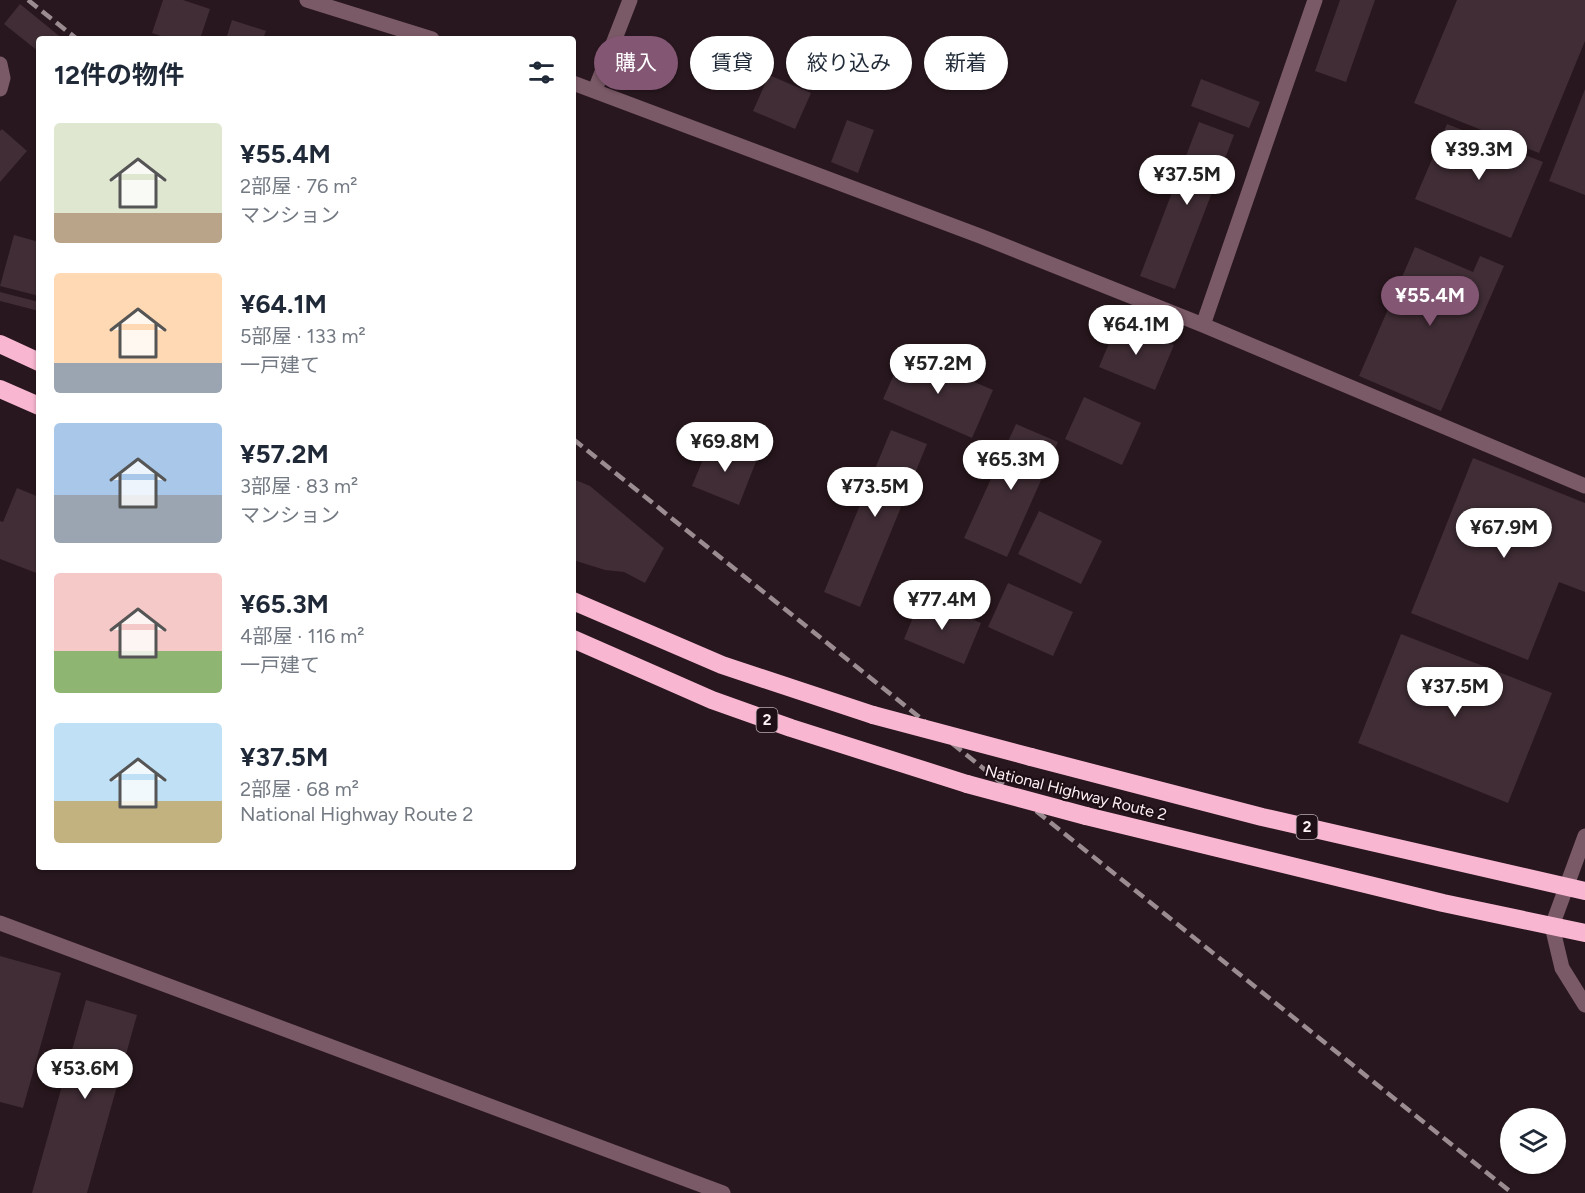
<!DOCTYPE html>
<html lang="ja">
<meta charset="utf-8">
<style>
:root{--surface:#fff;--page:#f6f6f7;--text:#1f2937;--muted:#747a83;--accent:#835674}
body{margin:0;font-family:Figtree,"Noto Sans JP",sans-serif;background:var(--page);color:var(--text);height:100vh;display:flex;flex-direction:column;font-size:22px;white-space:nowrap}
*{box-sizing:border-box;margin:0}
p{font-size:20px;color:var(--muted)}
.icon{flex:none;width:33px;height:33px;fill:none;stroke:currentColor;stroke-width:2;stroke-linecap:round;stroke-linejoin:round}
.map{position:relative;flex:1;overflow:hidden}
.panel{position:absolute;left:36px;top:36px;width:540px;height:834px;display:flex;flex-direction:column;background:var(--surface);border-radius:6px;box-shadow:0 2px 4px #0004}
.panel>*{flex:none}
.banner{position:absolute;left:594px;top:36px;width:570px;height:54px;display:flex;gap:12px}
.buttons{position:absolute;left:1500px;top:1108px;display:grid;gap:12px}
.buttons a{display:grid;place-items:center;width:66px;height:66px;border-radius:50%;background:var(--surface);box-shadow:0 2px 4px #0004;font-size:30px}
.price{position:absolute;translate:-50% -51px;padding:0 14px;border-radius:21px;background:#fff;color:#222;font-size:20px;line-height:39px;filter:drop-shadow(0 2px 3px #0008)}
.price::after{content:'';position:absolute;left:50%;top:36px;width:18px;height:14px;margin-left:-9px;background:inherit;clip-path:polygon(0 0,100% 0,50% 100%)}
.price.current{background:var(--accent);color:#fff}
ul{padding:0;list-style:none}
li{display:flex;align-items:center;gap:18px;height:150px;padding:0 18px}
li span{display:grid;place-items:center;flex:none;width:168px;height:120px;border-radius:6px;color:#555}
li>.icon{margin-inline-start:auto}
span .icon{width:72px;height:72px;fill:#fffc;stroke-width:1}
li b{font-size:26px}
h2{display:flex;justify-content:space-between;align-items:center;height:72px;padding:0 18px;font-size:26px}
.chip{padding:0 21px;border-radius:27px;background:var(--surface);box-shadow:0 2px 4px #0004;font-size:21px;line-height:54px}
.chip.current{background:var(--accent);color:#fff}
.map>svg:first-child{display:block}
.building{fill:#402d35}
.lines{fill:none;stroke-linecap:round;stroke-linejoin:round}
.lane{stroke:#7b5a67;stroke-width:15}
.street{stroke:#7b5a67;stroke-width:15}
.highway{stroke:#f9b6d1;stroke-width:18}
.rail{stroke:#9a8c91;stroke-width:4.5;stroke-dasharray:12 6;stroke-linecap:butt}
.highway-bridge{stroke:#f9b6d1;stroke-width:18}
.labels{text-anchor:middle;stroke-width:4.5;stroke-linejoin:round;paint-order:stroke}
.shield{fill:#1e0e15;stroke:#baadb2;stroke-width:1.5}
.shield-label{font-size:15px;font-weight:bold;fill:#fdf1f5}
.street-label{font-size:16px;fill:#fdf1f5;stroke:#1e0e15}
</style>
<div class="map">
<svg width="1585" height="1193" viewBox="0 0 1585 1193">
<rect width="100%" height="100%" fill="#28171e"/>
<!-- building -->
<path class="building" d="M163 0H183L210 9 200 39H170L152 33Z
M1340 0H1375L1346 82 1315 71Z
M1457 0H1585V41L1539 153 1414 103Z
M20 4 63 39H39V52L4 24Z
M232 20 266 31 263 39H226Z
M769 75 811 93 795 129 753 111Z
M1201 79 1260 102 1249 128 1191 106Z
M1585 89V195L1549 181Z
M847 120 874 130 858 173 831 162Z
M1199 122 1234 135 1175 289 1140 276Z
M1447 124 1543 162 1511 238 1415 199Z
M2 129 27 151 0 182V131Z
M14 235 39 242V296L0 286Z
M1415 247 1473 272 1480 256 1504 266 1441 411 1359 376Z
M0 292 39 302V311L0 301Z
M1118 322 1174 345 1155 390 1099 367Z
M904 352 993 390 972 438 883 399Z
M1084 397 1141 423 1122 465 1065 439Z
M1016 424 1058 442 1007 557 964 538Z
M891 430 927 444 860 607 824 592Z
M711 440 757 459 739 505 692 486Z
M1473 458 1585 503V592L1559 582 1528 660 1411 613Z
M573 479 590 486 664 548 645 583 624 572 605 570 573 560Z
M17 488 39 497V574L0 559V521L3 522Z
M1039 511 1102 541 1081 584 1018 554Z
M1008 583 1073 612 1053 656 988 627Z
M921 598 981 623 964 664 904 639Z
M1401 634 1552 693 1508 803 1358 743Z
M0 956 61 973 23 1108 0 1102Z
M86 1000 137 1015 87 1193H32Z"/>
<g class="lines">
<!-- lane -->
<path class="lane" d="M0 64 3 78 0 89"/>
<!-- street -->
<path class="street" d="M307 0 432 39
M573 83 980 236 1203 325 1585 486
M595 90 630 0
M1203 325 1315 0
M1585 836 1552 926 1562 968 1585 1005
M0 923 723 1193"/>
<!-- highway -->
<path class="highway" d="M0 344 39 362
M0 389 39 406
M573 601 722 665 873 715
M573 639 712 700 791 728 967 784
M1031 757 1262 817 1585 891
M1086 816 1443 903 1585 933"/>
<!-- rail -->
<path class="rail" d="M28 0 77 39
M573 439 1512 1193"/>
<!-- highway-bridge -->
<path class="highway-bridge" d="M873 715 1031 757
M967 784 1086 816"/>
</g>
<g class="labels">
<!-- shield labels -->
<g class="shield">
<rect x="756.5" y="708" width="21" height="24" rx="4.5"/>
<rect x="1296.5" y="815" width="21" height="24" rx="4.5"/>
</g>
<g class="shield-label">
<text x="767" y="725">2</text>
<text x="1307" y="832">2</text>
</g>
<!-- street labels -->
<g class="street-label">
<text transform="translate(1076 792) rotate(14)" y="6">National Highway Route 2</text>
</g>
</g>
</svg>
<div class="buttons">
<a><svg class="icon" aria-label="layers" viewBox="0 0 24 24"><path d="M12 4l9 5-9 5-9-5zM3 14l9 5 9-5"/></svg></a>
</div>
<b class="price" style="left:1479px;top:181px">¥39.3M</b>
<b class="price" style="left:1187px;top:206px">¥37.5M</b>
<b class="price current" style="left:1430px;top:327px">¥55.4M</b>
<b class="price" style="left:1136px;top:356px">¥64.1M</b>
<b class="price" style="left:938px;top:395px">¥57.2M</b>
<b class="price" style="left:725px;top:473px">¥69.8M</b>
<b class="price" style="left:1011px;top:491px">¥65.3M</b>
<b class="price" style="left:875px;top:518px">¥73.5M</b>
<b class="price" style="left:1504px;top:559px">¥67.9M</b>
<b class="price" style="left:942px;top:631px">¥77.4M</b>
<b class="price" style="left:1455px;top:718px">¥37.5M</b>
<b class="price" style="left:85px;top:1100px">¥53.6M</b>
<div class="banner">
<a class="chip current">購入</a>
<a class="chip">賃貸</a>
<a class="chip">絞り込み</a>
<a class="chip">新着</a>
</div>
<section class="panel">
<h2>12件の物件<svg class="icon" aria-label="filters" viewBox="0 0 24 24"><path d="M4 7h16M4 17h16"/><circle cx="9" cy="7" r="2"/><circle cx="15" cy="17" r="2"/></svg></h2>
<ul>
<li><span style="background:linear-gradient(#dfe7d0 75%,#b9a48a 0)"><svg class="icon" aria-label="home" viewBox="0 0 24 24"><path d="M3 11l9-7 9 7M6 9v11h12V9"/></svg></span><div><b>¥55.4M</b><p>2部屋 · 76 m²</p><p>マンション</p></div></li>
<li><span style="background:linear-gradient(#ffd9b3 75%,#9aa5b1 0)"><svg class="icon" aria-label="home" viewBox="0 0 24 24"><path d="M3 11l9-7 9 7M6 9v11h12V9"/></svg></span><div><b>¥64.1M</b><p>5部屋 · 133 m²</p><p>一戸建て</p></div></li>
<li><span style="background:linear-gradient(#a9c7e8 60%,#9aa5b1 0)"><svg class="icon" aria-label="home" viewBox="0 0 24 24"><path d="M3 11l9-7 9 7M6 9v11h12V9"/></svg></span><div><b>¥57.2M</b><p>3部屋 · 83 m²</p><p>マンション</p></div></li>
<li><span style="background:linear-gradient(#f6c9c9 65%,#8fb573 0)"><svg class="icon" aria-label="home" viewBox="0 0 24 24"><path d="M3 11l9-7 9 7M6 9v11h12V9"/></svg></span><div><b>¥65.3M</b><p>4部屋 · 116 m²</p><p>一戸建て</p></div></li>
<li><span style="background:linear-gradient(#bfe0f5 65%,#c2b280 0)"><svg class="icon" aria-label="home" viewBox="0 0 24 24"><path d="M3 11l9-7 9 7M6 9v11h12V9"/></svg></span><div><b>¥37.5M</b><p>2部屋 · 68 m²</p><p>National Highway Route 2</p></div></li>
</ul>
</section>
</div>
